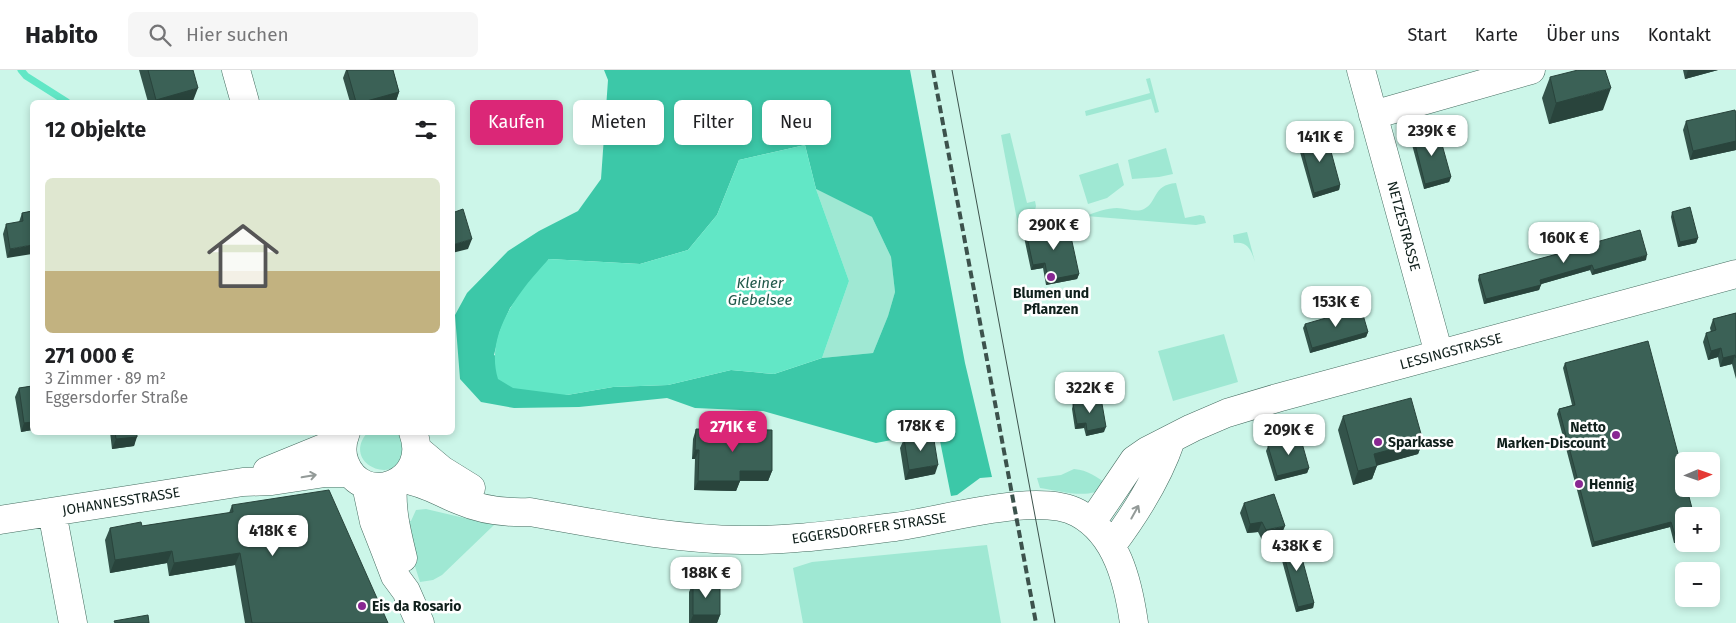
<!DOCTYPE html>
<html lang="de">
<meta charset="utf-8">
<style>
:root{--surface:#fff;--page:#f6f6f6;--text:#202124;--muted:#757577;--line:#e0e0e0;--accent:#db2777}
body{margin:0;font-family:"Fira Sans",sans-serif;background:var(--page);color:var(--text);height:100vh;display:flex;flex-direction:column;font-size:19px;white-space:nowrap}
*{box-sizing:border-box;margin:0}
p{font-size:16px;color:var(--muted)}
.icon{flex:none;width:28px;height:28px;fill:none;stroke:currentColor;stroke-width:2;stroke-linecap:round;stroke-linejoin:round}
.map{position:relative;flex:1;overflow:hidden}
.sheet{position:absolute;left:30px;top:30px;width:425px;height:335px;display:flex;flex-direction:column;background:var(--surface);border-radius:8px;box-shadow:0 2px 8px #0003}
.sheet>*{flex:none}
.banner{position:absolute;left:470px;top:30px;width:475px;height:45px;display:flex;gap:10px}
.needle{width:32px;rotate:88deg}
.fabs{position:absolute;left:1675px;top:382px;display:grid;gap:10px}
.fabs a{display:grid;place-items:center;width:45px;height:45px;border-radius:8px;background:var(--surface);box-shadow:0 2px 8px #0003;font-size:25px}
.price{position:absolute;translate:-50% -42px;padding:0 11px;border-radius:10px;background:#fff;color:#222;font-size:16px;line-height:32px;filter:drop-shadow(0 1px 2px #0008)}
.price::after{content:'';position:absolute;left:50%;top:30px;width:15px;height:11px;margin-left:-8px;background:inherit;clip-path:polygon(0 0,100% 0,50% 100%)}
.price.selected{background:var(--accent);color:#fff}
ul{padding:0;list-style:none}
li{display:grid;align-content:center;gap:10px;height:265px;padding:0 15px}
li+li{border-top:1px solid var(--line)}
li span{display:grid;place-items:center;height:155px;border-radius:8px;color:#555}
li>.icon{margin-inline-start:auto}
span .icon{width:90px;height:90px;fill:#fffc;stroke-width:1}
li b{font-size:21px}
h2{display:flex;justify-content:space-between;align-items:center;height:60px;padding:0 15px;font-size:21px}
.tag{padding:0 18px;border-radius:8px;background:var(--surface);box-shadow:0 2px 8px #0003;font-size:18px;line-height:45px}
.tag.selected{background:var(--accent);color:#fff}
header{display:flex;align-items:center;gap:30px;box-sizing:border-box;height:70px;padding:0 25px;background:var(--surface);border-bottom:1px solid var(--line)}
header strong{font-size:24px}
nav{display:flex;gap:28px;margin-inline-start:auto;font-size:18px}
.search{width:350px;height:45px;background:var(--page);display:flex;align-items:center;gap:12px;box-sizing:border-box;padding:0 18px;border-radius:8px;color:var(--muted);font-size:19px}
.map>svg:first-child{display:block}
.green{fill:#9fe8d3}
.forest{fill:#3cc8a8;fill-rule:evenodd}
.water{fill:#62e7c6}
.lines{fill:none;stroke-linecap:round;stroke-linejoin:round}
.stream{stroke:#62e7c6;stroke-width:7}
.minor-casing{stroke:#466d61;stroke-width:29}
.minor{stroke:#fff;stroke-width:28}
.tram{stroke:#3c524c;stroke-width:1}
.rail{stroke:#3c524c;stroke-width:4;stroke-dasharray:8 4;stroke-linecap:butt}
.wall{fill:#33534a}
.shaded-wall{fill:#29443c}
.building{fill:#3b6156;stroke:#29443c}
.oneway{stroke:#939a98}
.poi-dot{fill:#882892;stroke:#fff;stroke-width:2}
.labels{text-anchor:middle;stroke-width:5;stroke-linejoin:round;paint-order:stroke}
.street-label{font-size:14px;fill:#0f1f1b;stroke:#fff}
.poi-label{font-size:14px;font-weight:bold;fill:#0f1f1b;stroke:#fff;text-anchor:start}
.water-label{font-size:15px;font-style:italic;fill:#20584a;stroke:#fff}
</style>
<header>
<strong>Habito</strong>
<div class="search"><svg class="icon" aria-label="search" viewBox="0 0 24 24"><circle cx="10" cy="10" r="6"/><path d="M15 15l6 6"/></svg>Hier suchen</div>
<nav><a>Start</a><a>Karte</a><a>Über uns</a><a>Kontakt</a></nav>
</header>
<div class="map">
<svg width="1736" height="553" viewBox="0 0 1736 553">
<rect width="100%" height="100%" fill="#ccf6e9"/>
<!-- green -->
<path class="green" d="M1150 8 1159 42 1155 43 1151 29 1086 46 1085 41 1150 23 1146 9Z
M1010 63 1027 133 1035 131 1036 136 1032 153 1018 155 1001 65Z
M1166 78 1173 104 1159 107 1132 109 1128 90Z
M1118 93 1124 115 1107 128 1088 134 1079 105Z
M1176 113 1185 148 1200 145 1204 146 1206 153 1196 155 1086 146C1096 142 1107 138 1117 138 1126 138 1136 143 1144 139 1158 132 1152 115 1176 113Z
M816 119 872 147 891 187 895 222 888 246 873 283 822 288 849 211Z
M1247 162 1255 192C1251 180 1248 171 1234 173L1233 165Z
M1224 264 1238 312 1173 331 1158 281Z
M367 363H398C403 370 403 375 402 385 396 416 341 394 367 363Z
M1074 399C1088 400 1097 407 1108 415 1090 431 1062 421 1040 418L1037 408 1061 405Z
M426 439 494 455 442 505 433 510 420 512 411 484 405 451H411L416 440Z
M987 475 1001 553H803L793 498 812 492Z"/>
<!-- forest -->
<path class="forest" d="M604 0H910L965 293 992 407 980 408 957 425 951 426 938 361 876 373 763 341 695 338 667 328 579 337 514 338 481 332 460 309 455 245 467 223 508 181 539 161 578 141 601 109 608 10ZM805 75 816 119 872 147 891 187 895 222 888 246 873 283 822 288 774 304 731 300 668 315 613 317 567 325 494 285 500 261 510 238 549 189 640 194 688 180 717 145 739 90Z"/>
<!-- water -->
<path class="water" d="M805 75 816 119 849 211 822 288 774 304 731 300 668 315 613 317 567 325 513 318 498 309C484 263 520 220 549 189L640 194 688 180 717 145 739 90Z"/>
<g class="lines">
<!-- stream -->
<path class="stream" d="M21 0 26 6 67 32"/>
<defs>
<path id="minor" d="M236 0 245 32
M1361 0 1439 284
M1373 45 1531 0
M346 362C342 372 341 383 345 393 363 439 432 413 413 362
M417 379 442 400 471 418
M267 401 343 370
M403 409C427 413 440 423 461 431 484 441 506 443 530 442 600 454 670 469 741 470 792 471 844 463 895 457 941 451 1038 421 1078 443 1117 464 1128 512 1134 553
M366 415 374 452 385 480 395 506 406 521 420 553
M393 415C391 440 397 463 403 488
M52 442 73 553
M0 450 243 412 272 411 325 403H350
M1092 452 1134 390 1147 381 1192 358 1227 343 1277 328 1736 204
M1112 475C1136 443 1158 408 1171 370"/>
</defs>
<!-- minor casing -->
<use href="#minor" class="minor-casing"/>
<!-- minor -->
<use href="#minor" class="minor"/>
<!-- tram -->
<path class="tram" d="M952 0 1055 553"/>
<!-- rail -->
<path class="rail" d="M933 0 1036 553"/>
</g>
<!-- wall -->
<path class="wall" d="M139 0H193V31L189 32H148Z
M346 0H393L399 22 396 31 392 32H350L343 8Z
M1683 0H1718L1685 9Z
M1550 7 1603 40 1549 54 1542 28Z
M1736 44V80L1690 90 1683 60 1686 51Z
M1413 66 1451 107 1449 112 1424 119 1411 71Z
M1300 70 1340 115 1339 120 1313 128 1298 75Z
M32 141 7 188 3 164 6 154 19 152 22 143Z
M1672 142 1698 168 1696 173 1678 177 1671 147Z
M1026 162 1079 204 1077 209 1046 215 1043 198 1031 200 1024 167Z
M1559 175 1578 177 1646 190 1592 205 1590 200 1541 214 1539 220 1484 234 1478 210 1479 205 1558 184 1557 180Z
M1736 243V309L1732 294 1720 297 1718 287 1708 290 1703 272 1706 263 1711 262 1710 258 1713 249Z
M1305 254 1368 262 1366 267 1310 283 1303 258Z
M1565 293 1684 446V471L1674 473 1670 457 1592 477 1557 344 1559 339 1572 335 1563 298Z
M32 316V360L21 362 15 327 19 318Z
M1073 334 1104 362 1086 366 1084 358 1075 359 1072 339Z
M1343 346 1423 371 1418 384 1377 395 1372 409 1353 415 1338 360Z
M696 359 772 401 768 411H740L736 421 694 420 695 389H692L693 369Z
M110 362H137L134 376 112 379Z
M904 369 935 404 905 410 900 378Z
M1268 376 1309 398 1307 403 1275 411 1266 381Z
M1244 433 1281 466 1262 470 1258 462 1247 463 1240 443Z
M232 435 388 553H245L235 495 169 506 167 493 110 503 105 470 110 458 142 456 229 443Z
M1280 471 1314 533 1313 538 1296 542 1278 476Z
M693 513 720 545 717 553H689V522Z"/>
<!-- shaded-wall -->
<path class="shaded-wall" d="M1688 0H1718L1685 9Z
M198 18 193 31 189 32H155L156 30Z
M1611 18 1603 40 1549 54 1556 33Z
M399 22 396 31 392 32H363Z
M1736 71V80L1690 90 1693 81Z
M1451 107 1449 112 1424 119 1425 114Z
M1340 115 1339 120 1313 128 1314 123Z
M1698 168 1696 173 1678 177 1680 172Z
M472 169 468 179 452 183V175Z
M32 175V184L7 188 10 179Z
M1647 185 1646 190 1592 205 1594 200Z
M1045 193 1043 198 1031 200 1033 195Z
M1592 195 1590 200 1538 215 1540 210Z
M1079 204 1077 209 1046 215 1048 210Z
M1541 215 1539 220 1484 234 1486 229Z
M1368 262 1366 267 1310 283 1312 278Z
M1721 278 1718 287 1708 290 1711 281Z
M1735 285 1732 294 1720 297 1723 288Z
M32 352V360L21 362 24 353Z
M1086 353 1084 358 1075 359 1077 354Z
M1106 357 1104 362 1086 366 1087 361Z
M137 367 134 376 112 379 116 369Z
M1423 371 1418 384 1369 398 1374 384Z
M695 380H699L695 389H692Z
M938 395 935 404 905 410 909 400Z
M1377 396 1372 409 1353 415 1358 401Z
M1309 398 1307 403 1275 411 1277 406Z
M740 401H772L768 411 736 410Z
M698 411H740L736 421 694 420Z
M1262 452 1258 462 1247 463 1250 454Z
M1671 452 1670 457 1592 477 1594 472Z
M1285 456 1281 466 1262 470 1266 460Z
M1684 466V471L1674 473 1676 468Z
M172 481 167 493 110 503 115 490Z
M240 483 235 495 169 506 174 493Z
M1314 533 1313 538 1296 542 1298 537Z
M693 545H720L717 553H690Z"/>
<!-- building -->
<path class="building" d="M148 0H193L198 18 156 30Z
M347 0H393L399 22 363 32H356Z
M1578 0H1605L1611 18 1556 33 1550 7Z
M1735 40 1736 44V71L1693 81 1686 51Z
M1438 60 1451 107 1425 114 1413 66Z
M1326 63 1340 115 1314 123 1300 70Z
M1690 137 1698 168 1680 172 1672 142Z
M463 139 472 169 452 175V143Z
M32 141V175L10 179 6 154 23 151 22 143Z
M1068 153 1079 204 1048 210 1045 193 1033 195 1026 162Z
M1640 160 1647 185 1594 200 1592 195 1540 210 1541 215 1486 229 1479 205 1561 183 1559 175 1576 170 1578 177Z
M1361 238 1368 262 1312 278 1305 254Z
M1736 243V288L1735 285 1723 288 1721 278 1711 281 1706 263 1716 260 1713 249Z
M1648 271 1684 406V419H1687L1694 446H1684V466L1676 468 1671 452 1594 472 1559 339 1575 335 1565 293Z
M32 316V352L24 353 19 318Z
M1101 328 1106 357 1087 361 1086 353 1077 354 1073 334Z
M1411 328 1423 371 1374 384 1377 396 1358 401 1343 346Z
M696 359 772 360V401H740V411H698L699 380H695Z
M115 362H137V367L116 369Z
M933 364 938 395 909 400 904 369Z
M1300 366 1309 398 1277 406 1268 376Z
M329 420 388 553H252L240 483 174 493 172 481 115 490 110 458 141 452 142 456 233 442 232 435Z
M1274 424 1285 456 1266 460 1262 452 1250 454 1244 433Z
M1296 466 1314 533 1298 537 1280 471Z
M693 513H720V545H693Z
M148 545 149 553H115L114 551Z"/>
<!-- one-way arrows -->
<defs><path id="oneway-shaft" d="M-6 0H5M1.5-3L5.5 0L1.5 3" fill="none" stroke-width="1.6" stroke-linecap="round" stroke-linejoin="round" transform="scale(1.25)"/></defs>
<g class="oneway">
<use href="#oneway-shaft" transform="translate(309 406) rotate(-10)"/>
<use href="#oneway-shaft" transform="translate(1135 442) rotate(-61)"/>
</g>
<!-- markers -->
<g class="poi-dot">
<circle cx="1051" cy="207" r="5"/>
<circle cx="1616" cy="365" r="5"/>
<circle cx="1378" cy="372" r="5"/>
<circle cx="1579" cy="414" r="5"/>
<circle cx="362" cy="536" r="5"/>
</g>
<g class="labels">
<!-- street labels -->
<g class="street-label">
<text transform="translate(1404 156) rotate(75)" y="5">NETZESTRASSE</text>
<text transform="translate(1451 281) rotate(-15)" y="5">LESSINGSTRASSE</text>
<text transform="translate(121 431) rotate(-9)" y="5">JOHANNESSTRASSE</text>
<text transform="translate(869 458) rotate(-8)" y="5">EGGERSDORFER STRASSE</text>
</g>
<!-- poi labels -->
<g class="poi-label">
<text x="1051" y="228" text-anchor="middle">Blumen und<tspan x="1051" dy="16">Pflanzen</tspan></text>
<text x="1606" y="362" text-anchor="end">Netto<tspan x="1606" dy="16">Marken-Discount</tspan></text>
<text x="1388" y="377">Sparkasse</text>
<text x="1589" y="419">Hennig</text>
<text x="372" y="541">Eis da Rosario</text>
</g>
<!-- water labels -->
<g class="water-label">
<text x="760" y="218">Kleiner<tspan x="760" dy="17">Giebelsee</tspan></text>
</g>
</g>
</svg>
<div class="fabs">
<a><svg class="needle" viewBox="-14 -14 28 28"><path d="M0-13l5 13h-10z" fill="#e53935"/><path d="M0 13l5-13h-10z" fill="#757577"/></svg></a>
<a>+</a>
<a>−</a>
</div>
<b class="price" style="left:1432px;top:87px">239K €</b>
<b class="price" style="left:1320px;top:93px">141K €</b>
<b class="price" style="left:1054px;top:181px">290K €</b>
<b class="price" style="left:1564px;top:194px">160K €</b>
<b class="price" style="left:1336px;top:258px">153K €</b>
<b class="price" style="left:1090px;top:344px">322K €</b>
<b class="price" style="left:921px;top:382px">178K €</b>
<b class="price selected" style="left:733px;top:383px">271K €</b>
<b class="price" style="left:1289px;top:386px">209K €</b>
<b class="price" style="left:273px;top:487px">418K €</b>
<b class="price" style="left:1297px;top:502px">438K €</b>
<b class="price" style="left:706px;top:529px">188K €</b>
<div class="banner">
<a class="tag selected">Kaufen</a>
<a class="tag">Mieten</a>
<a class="tag">Filter</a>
<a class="tag">Neu</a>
</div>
<section class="sheet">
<h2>12 Objekte<svg class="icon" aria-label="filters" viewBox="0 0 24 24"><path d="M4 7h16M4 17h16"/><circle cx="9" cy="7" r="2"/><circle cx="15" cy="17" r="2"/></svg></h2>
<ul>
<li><span style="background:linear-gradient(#dfe7d0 60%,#c2b280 0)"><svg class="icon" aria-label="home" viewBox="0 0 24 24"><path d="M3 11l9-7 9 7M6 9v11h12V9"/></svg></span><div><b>271 000 €</b><p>3 Zimmer · 89 m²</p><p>Eggersdorfer Straße</p></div></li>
</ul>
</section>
</div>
